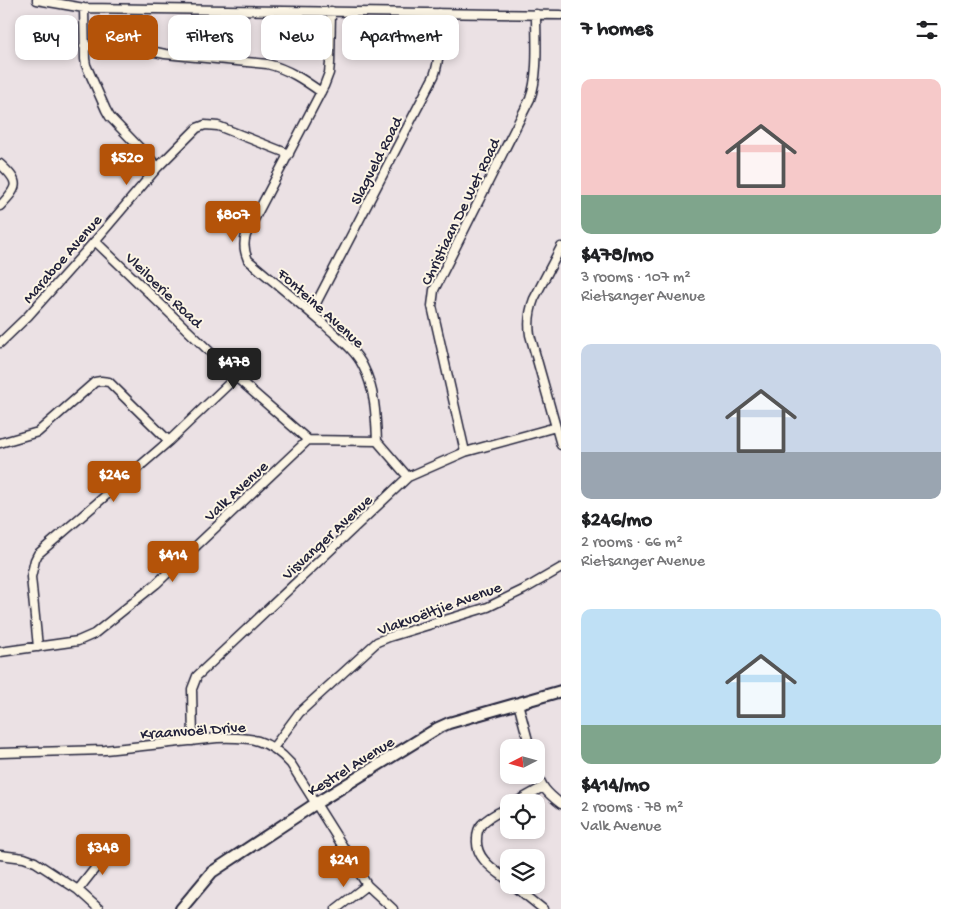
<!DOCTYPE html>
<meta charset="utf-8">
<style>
:root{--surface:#fff;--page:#f6f6f6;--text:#202124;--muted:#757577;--accent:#b45309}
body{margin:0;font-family:"Gochi Hand",sans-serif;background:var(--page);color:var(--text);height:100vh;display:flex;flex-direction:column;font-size:19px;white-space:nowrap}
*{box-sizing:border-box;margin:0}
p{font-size:16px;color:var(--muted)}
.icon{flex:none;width:28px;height:28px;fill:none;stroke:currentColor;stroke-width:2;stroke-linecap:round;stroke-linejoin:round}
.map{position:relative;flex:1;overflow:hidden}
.drawer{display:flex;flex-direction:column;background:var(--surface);width:400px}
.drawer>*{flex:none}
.top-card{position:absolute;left:15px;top:15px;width:470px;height:45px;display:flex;gap:10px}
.needle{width:32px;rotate:264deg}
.controls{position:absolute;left:500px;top:739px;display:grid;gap:10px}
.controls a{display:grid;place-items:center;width:45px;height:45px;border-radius:10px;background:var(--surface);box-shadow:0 2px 8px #0003;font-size:25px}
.price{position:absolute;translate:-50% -42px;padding:0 11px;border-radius:5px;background:var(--accent);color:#fff;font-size:16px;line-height:32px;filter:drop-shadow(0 1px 2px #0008)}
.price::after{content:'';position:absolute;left:50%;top:30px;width:15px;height:11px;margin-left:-8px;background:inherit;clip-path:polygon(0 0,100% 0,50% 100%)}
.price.selected{background:#222;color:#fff}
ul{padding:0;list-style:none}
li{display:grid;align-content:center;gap:10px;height:265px;padding:0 20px}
li span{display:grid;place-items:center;height:155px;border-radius:10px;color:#555}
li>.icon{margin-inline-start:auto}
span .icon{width:90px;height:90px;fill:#fffc;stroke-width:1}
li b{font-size:21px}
h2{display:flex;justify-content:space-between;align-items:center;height:60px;padding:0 20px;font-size:21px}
.tag{padding:0 18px;border-radius:10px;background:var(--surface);box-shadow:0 2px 8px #0003;font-size:18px;line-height:45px}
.tag.selected{background:var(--accent);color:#fff}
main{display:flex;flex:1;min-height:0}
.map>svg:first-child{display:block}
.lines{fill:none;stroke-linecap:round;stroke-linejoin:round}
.minor-casing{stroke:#22223b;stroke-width:11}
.tertiary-casing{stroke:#22223b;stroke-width:14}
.minor{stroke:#fcf5e5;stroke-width:8}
.tertiary{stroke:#fcf5e5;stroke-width:10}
.labels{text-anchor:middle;stroke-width:4;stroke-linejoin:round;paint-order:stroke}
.street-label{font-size:16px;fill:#22223b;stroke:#fcf5e5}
</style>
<main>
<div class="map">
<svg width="561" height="909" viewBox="0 0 561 909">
<rect width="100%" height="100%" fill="#ebe1e4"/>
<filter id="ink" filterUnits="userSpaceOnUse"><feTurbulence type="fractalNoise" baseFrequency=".02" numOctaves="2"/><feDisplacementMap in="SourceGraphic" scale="10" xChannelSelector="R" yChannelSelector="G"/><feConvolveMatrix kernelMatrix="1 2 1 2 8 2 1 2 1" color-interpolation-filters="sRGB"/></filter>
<g filter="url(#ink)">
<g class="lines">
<defs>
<path id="minor" d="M37 0 84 8 561 15
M84 8 85 59 86 65 106 110 110 117 158 167
M331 11 330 63 329 73 324 86 246 235C243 244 244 251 248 260 274 282 301 304 327 327 340 339 355 350 363 366 375 389 376 416 377 441
M84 46 132 47 165 54 267 64C288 69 304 80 321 92
M0 164C21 183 18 187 0 206
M95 241 236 377 308 440 377 441 408 477
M561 247 534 299C529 312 528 322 530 335L561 445
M311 313 434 76C441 57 439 34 439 13
M0 343 28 316 95 241 158 167 197 128 205 125 218 126 289 154
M0 443 38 432 95 382 101 381 109 382 169 441
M465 452 432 306 434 290 530 99C539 75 536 40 536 14
M38 647 31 577 35 560 38 554 169 441 236 377
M0 652 78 641 94 634 156 584 308 440
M518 703 530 748
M193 741 192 689 197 676 408 477 465 452 556 427
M273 748 299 713 377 642 389 637 488 607 523 590 561 568
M0 753 105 750 217 738C250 737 268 738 291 764L367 885 393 909
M536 770C542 788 546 792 561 804
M516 802 543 787
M509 807C500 812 489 816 482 824 478 828 477 833 477 839 475 859 495 870 509 881
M0 855 24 858 35 862 78 890 99 909
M513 885 543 909
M78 890 111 848
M336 909 367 885"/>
<path id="tertiary" d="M181 909 212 872 315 804 438 728 449 723 561 691"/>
</defs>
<!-- minor casing -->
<use href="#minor" class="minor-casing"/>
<!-- tertiary casing -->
<use href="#tertiary" class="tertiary-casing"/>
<!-- minor -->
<use href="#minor" class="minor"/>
<!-- tertiary -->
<use href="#tertiary" class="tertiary"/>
</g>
</g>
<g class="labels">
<!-- street labels -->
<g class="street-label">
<text transform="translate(375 160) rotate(-63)" y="6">Slagveld Road</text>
<text transform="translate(459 211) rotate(-64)" y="6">Christiaan De Wet Road</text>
<text transform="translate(61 258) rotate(-49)" y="6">Maraboe Avenue</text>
<text transform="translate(165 289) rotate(44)" y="6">Vleiloerie Road</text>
<text transform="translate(322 307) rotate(42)" y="6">Fonteine Avenue</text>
<text transform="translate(235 490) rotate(-43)" y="6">Valk Avenue</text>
<text transform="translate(326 536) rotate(-43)" y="6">Visvanger Avenue</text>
<text transform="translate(439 607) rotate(-20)" y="6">Vlakvoëltjie Avenue</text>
<text transform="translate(193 729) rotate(-4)" y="6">Kraanvoël Drive</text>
<text transform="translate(350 765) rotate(-32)" y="6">Kestrel Avenue</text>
</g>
</g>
</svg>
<div class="controls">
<a><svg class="needle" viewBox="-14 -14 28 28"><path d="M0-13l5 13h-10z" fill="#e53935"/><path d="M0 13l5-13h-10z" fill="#757577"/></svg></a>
<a><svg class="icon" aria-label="locate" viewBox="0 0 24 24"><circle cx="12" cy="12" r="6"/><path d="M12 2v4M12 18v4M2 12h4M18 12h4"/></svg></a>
<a><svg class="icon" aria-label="layers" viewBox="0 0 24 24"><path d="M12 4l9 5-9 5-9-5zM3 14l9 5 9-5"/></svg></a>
</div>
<b class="price" style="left:127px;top:186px">$520</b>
<b class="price" style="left:233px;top:243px">$807</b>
<b class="price selected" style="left:234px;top:390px">$478</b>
<b class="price" style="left:114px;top:503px">$246</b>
<b class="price" style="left:173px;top:583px">$414</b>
<b class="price" style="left:103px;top:876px">$348</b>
<b class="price" style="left:344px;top:888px">$241</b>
<div class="top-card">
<a class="tag">Buy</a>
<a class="tag selected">Rent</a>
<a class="tag">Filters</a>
<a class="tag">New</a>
<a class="tag">Apartment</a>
</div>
</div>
<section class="drawer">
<h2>7 homes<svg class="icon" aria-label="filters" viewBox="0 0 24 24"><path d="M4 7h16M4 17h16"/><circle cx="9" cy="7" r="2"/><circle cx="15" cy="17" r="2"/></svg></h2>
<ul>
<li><span style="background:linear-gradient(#f6c9c9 75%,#7fa58c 0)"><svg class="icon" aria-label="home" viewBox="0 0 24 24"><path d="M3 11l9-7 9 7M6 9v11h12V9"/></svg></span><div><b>$478/mo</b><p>3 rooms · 107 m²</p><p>Rietsanger Avenue</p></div></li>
<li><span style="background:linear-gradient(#c9d6e8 70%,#9aa5b1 0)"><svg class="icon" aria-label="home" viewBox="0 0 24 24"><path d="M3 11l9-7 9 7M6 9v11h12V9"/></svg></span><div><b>$246/mo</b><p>2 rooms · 66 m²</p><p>Rietsanger Avenue</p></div></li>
<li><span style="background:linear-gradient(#bfe0f5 75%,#7fa58c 0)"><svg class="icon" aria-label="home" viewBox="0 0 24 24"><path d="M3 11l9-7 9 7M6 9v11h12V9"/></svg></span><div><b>$414/mo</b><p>2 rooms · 78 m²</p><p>Valk Avenue</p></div></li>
</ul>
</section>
</main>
